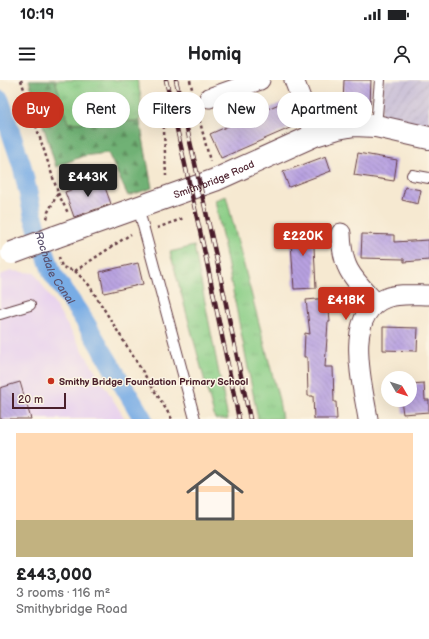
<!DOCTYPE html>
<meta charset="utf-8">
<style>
:root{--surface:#fff;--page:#f6f6f6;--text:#202124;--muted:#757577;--line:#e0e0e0;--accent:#c8321e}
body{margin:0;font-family:"Balsamiq Sans",sans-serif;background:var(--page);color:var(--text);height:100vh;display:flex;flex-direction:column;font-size:15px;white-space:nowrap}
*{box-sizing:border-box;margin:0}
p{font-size:13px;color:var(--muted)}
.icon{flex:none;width:22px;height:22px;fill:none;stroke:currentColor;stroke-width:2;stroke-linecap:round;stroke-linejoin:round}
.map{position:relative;height:339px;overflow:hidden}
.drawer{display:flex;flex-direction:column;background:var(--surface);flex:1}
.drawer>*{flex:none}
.guide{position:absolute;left:12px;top:12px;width:405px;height:36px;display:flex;gap:8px}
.needle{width:26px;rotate:129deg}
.buttons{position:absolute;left:381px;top:291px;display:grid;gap:8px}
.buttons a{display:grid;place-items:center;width:36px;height:36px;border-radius:50%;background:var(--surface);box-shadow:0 4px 16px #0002;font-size:20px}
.scale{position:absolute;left:12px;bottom:10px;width:54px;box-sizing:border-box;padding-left:4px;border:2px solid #4a1f2b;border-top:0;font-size:11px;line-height:14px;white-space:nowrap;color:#4a1f2b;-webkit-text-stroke:3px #fcf5e5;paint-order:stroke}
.price{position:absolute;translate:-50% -34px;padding:0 9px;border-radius:4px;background:var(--accent);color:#fff;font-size:13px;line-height:26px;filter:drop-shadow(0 1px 2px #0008)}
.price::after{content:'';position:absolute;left:50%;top:24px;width:12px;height:9px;margin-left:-6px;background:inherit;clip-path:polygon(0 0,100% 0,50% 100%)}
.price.current{background:#222;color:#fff}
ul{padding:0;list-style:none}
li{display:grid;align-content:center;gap:8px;height:212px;padding:0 16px}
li+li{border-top:1px solid var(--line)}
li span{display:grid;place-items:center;height:124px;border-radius:0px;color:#555}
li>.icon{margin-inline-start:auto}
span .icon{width:72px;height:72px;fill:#fffc;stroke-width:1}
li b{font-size:17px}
.tag{padding:0 14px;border-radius:18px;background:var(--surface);box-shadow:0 4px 16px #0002;font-size:14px;line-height:36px}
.tag.current{background:var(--accent);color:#fff}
.status{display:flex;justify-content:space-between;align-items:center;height:28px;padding:0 20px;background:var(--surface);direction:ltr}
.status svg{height:11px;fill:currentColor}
header{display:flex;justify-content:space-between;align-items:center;height:52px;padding:0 16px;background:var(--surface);font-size:18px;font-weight:600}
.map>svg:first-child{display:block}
.built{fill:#e8d2ee}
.industrial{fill:url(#industrial-furrows)}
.grass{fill:url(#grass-tufts);stroke:#6a7659}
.forest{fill:url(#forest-firs);stroke:#5d6850}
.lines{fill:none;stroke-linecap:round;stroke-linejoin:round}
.canal{stroke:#78ace5;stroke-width:19}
.building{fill:url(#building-back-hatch)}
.service-casing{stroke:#643d44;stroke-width:12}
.minor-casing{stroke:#643d44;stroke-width:21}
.tertiary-casing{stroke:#643d44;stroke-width:24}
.path{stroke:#643d44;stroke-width:2.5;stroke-dasharray:3 3;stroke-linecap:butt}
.service{stroke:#fff;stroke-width:10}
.minor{stroke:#fff;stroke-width:19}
.tertiary{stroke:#fff;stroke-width:22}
.rail-casing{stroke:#4a1f2b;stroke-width:4.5}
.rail{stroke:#fcf5e5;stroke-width:3;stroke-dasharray:9;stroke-linecap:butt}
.tertiary-bridge-casing{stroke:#643d44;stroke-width:24;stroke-linecap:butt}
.tertiary-bridge{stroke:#fff;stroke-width:22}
.poi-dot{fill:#c8321e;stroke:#fcf5e5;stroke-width:1.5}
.labels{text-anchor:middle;stroke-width:3;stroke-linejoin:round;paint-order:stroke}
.street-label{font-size:10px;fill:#4a1f2b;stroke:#fcf5e5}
.poi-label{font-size:10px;font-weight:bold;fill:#4a1f2b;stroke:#fcf5e5;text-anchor:start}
.water-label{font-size:11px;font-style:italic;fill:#5a506c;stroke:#fcf5e5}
</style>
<div class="status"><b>10:19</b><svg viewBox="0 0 49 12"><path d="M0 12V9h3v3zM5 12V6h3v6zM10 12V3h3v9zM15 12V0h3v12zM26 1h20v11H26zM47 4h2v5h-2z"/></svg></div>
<header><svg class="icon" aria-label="menu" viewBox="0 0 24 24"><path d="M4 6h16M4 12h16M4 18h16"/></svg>Homiq<svg class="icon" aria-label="person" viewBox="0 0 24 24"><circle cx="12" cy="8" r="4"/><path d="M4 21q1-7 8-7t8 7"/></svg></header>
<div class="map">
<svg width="429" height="339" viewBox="0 0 429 339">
<defs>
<pattern id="industrial-furrows" width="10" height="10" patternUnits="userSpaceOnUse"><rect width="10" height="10" fill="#c9bfd7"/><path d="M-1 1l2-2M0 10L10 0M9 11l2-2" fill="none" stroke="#aea4b9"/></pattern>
<pattern id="grass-tufts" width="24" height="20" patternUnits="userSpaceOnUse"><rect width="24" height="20" fill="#8bce87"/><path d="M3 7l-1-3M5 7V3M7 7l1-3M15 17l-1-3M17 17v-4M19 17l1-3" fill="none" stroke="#79b075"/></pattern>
<pattern id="forest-firs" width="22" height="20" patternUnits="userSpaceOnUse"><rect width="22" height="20" fill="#70b174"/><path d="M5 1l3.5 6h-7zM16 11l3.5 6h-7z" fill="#5e8f5f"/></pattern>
<pattern id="building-back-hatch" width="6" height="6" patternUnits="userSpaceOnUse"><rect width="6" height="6" fill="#b8a1e1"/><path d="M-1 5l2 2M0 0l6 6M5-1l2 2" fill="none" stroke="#9883b7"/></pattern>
</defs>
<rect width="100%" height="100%" fill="#fcf5e5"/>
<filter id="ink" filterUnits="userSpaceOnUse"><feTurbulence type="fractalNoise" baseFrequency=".025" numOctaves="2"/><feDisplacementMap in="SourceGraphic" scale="8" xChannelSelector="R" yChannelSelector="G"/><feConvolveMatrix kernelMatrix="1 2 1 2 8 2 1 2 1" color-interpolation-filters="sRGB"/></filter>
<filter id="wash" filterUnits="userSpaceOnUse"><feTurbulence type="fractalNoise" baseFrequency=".012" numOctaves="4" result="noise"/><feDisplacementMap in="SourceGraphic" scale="16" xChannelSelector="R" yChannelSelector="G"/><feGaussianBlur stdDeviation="0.9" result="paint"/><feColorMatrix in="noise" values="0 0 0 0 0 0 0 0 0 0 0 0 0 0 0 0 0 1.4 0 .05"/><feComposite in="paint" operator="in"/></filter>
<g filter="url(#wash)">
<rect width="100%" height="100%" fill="#f6e9d1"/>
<!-- built -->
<path class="built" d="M11 191 35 193 125 339H0V195Z"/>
<!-- industrial -->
<path class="industrial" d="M384 0H429V52L380 42Z"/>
<!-- grass -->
<path class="grass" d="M55 0H137L141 17 140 41 67 43Z
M226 116 279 320 282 339H258L215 120Z
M194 166 228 339H215L170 172Z"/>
<!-- forest -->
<path class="forest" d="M29 0H55L68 43 140 41 152 108 128 116 108 73 83 76 56 87Z"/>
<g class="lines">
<!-- canal -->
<path class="canal" id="s1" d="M0 20 22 86 33 135 52 193 84 240 143 339"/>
</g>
<g id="blocks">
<!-- building -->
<path class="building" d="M344 0H371L370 24 343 23Z
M288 20 299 44 221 78 210 54Z
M358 73 397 80 394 101 354 95Z
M326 76 331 91 289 107 283 92Z
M102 99 111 124 74 137 65 112Z
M405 107 421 110 418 124 402 120Z
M313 146 316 208 294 209 290 147Z
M362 154 394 155V162L429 160V180L404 182V179L361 178Z
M138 183 143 204 104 213 100 192Z
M328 218 330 242H328L325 287H333L334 322H336L337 339H314L313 316H308L307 277H304L305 253 310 254 306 220Z
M383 247 418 248 417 271 383 270Z
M20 302 31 339H0V308Z
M424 303 425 320H429V332L403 334 401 320H410V304Z"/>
</g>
</g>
<g filter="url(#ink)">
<use href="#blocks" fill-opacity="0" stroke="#643d44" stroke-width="1"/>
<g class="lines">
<defs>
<path id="service" d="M376 46 380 0
M412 95 429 98
M138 127 195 339
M0 234 30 225"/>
<path id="minor" d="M294 0 315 55
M209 18 260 0
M341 153C342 190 353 198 376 223
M368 339C363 305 342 234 386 218 399 213 415 215 429 215"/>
<g id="tertiary">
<path id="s2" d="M55 157 215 100 315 55 338 48 354 45 376 46 429 58"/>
</g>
</defs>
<!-- service casing -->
<use href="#service" class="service-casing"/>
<!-- minor casing -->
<use href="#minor" class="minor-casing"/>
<!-- tertiary casing -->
<use href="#tertiary" class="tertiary-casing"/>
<!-- path -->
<path class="path" d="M21 0 58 113 48 132 47 140
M190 0 192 9
M163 28 166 96
M198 34 210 81
M58 113 68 133
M157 148 184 138
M59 177 62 187 75 191 89 205 172 339
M75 191 131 154"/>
<!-- service -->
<use href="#service" class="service"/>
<!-- minor -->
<use href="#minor" class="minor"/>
<!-- tertiary -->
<use href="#tertiary" class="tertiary"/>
<defs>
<path id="rail" d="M166 0 206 178 239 339
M176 0 216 176 250 339"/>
</defs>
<!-- rail casing -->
<use href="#rail" class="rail-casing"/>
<!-- rail -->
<use href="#rail" class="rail"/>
<defs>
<path id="tertiary-bridge" d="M12 173 55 157"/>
</defs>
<!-- tertiary-bridge casing -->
<use href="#tertiary-bridge" class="tertiary-bridge-casing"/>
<!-- tertiary-bridge -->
<use href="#tertiary-bridge" class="tertiary-bridge"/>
</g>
</g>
<!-- markers -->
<circle class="poi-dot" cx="51" cy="301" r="4"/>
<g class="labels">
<!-- street labels -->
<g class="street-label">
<text dy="4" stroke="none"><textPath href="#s2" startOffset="169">Smithybridge Road</textPath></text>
</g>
<!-- poi labels -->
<g class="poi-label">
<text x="59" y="305">Smithy Bridge Foundation Primary School</text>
</g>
<!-- water labels -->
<g class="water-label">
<text dy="4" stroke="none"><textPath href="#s1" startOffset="177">Rochdale Canal</textPath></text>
</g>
</g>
</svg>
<div class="buttons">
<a><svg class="needle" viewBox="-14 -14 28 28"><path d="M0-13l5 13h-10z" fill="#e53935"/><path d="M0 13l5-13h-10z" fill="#757577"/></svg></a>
</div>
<div class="scale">20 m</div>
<b class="price current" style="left:88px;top:118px">£443K</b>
<b class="price" style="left:303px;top:177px">£220K</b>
<b class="price" style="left:346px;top:241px">£418K</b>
<div class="guide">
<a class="tag current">Buy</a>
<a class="tag">Rent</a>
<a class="tag">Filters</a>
<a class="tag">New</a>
<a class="tag">Apartment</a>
</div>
</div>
<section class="drawer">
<ul>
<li><span style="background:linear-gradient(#ffd9b3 70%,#c2b280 0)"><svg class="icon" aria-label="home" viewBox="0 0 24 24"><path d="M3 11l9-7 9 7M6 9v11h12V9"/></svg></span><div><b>£443,000</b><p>3 rooms · 116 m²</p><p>Smithybridge Road</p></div></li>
</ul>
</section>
